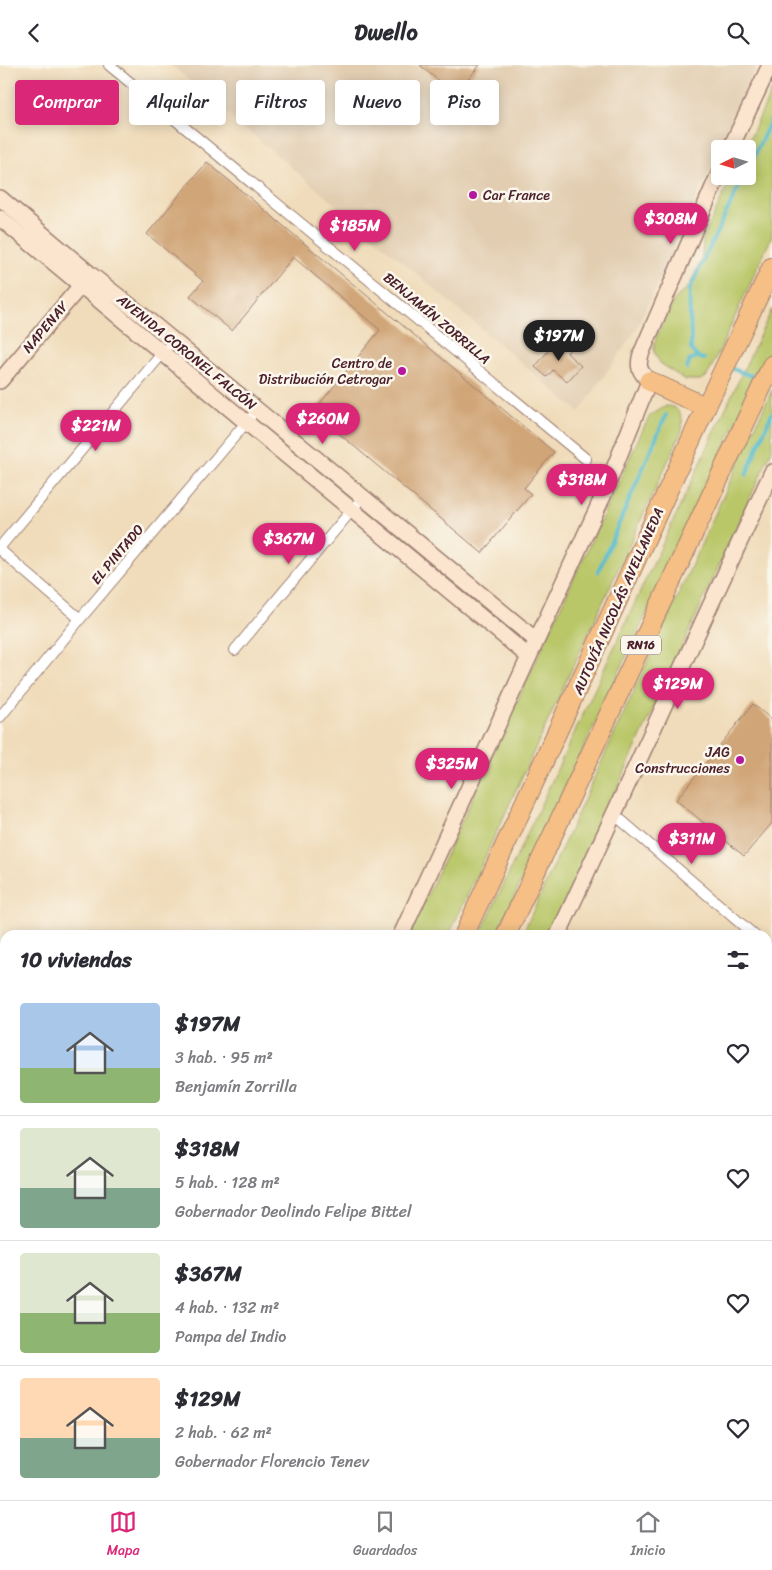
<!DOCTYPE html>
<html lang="es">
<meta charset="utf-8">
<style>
:root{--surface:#fff;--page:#f2f2f3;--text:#2b2b33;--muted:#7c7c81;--line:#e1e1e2;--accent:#db2777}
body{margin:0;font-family:Sriracha,sans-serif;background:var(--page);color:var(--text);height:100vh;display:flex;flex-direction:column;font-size:19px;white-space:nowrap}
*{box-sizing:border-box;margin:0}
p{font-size:16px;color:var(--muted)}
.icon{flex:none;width:28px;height:28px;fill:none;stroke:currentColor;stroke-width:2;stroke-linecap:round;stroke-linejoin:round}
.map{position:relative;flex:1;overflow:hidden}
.side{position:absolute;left:0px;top:865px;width:772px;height:570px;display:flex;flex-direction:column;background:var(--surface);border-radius:15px 15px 0 0;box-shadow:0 2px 12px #0003}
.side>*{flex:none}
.guide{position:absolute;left:15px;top:15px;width:500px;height:45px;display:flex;gap:10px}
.needle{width:32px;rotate:265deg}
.fabs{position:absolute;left:711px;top:75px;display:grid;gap:10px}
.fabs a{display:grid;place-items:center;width:45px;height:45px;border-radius:5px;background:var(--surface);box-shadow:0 2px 12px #0003;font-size:25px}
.price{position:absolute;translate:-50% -42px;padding:0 11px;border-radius:18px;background:var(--accent);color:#fff;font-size:16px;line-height:32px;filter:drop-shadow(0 1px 2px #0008)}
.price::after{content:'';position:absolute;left:50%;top:30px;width:15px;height:11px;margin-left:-8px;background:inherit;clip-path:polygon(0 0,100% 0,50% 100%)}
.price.selected{background:#222;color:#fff}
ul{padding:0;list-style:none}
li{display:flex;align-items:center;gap:15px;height:125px;padding:0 20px}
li+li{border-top:1px solid var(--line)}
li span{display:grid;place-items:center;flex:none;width:140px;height:100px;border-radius:5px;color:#555}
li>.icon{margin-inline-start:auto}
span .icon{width:60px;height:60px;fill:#fffc;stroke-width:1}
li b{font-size:21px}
h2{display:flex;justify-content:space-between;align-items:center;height:60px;padding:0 20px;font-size:21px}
.chip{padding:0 18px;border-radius:5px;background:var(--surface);box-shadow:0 2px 12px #0003;font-size:18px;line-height:45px}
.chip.selected{background:var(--accent);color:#fff}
header{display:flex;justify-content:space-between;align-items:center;height:65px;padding:0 20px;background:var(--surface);font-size:22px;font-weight:700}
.tabs{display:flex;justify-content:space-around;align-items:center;height:70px;border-top:1px solid var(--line);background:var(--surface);font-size:14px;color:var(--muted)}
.tabs a{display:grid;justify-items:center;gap:2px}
.tabs .selected{color:var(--accent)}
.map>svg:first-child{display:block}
.built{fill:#e2cdb1}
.green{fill:#bac769;stroke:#82734a}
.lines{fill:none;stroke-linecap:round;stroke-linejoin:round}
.stream{stroke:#4cb8c9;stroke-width:4}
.building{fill:#d0a577}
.street-casing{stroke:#9d7e72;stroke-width:12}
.secondary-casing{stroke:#9d7e72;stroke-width:18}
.highway-casing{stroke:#9d7e72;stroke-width:21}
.street{stroke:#fff;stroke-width:10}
.secondary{stroke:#fbe5cf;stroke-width:15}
.highway{stroke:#f5bf86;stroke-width:19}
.poi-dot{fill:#b5179e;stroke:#fbf7ec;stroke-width:2}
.labels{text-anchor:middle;stroke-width:5;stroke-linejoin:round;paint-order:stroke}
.shield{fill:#fbf7ec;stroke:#7f6065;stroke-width:1}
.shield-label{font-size:12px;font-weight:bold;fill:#4a1f2b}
.poi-label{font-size:14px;fill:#4a1f2b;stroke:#fbf7ec;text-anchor:end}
.street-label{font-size:14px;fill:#4a1f2b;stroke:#fbf7ec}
</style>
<header><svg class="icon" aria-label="back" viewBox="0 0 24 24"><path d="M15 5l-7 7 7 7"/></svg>Dwello<svg class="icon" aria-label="search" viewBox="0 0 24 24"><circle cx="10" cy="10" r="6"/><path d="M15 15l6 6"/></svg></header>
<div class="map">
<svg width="772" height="1435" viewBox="0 0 772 1435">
<rect width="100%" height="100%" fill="#fbf7ec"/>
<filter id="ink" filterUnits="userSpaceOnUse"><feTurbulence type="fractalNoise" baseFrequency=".02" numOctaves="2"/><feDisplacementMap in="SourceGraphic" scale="10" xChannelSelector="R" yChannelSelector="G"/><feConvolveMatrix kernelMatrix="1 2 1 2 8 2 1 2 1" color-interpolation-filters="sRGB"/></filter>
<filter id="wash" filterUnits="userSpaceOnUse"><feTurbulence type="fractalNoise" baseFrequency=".0096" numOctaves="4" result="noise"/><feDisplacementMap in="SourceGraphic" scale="20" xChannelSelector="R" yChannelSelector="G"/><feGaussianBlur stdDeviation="1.12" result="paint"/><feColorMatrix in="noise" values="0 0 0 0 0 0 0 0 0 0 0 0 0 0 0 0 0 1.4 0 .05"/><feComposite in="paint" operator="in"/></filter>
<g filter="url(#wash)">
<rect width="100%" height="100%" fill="#f0dcba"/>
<!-- built -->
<path class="built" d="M171 0H757L636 265 579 347Z"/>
<!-- green -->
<path class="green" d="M772 25V171L710 306 706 312 700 315H685L660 298 654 287V280L657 270 673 236 689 221 702 194 703 174 732 111H748V84H745Z
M772 244V281L496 870H480Z
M772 325V385L550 870H522Z
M666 341C680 341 684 352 682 366L449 870H409L643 364 650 351Z"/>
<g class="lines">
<!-- stream -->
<path class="stream" d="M748 104 772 53
M704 294 697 292 691 284C692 264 688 244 690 223L744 111
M687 303 690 295 697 292
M730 303 755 312
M746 410 772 348
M598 507 666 350"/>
</g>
<g id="blocks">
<!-- building -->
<path class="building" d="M420 0H480L455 30Z
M207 97 554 387 524 423 531 429 482 488 313 347 380 265 293 192 232 266 190 231 203 216 147 169Z
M558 274 570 284 567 288 581 301 567 317 553 305 547 312 535 302Z
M753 639 772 655V758L744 791 676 735Z"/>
</g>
</g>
<g filter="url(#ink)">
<use href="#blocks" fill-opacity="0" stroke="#9d7e72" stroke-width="1"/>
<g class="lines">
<defs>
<path id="street" d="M109 0 586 394
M0 482 166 284
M0 485 80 554
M235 585 356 440
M0 652 80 554 250 353
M614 749 754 870
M768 882 772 886
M768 1007 772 1002
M768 1164 772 1168
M768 1252 772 1247
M762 1430 768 1435"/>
<path id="secondary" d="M730 84 770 0
M0 133 90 209 147 254 536 575
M0 153 528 591
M0 316 88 212
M401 870 603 431 649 316C640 307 637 302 641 289L720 106
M558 870 772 407
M138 1435 140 1430
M296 1435 298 1430"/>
<path id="highway" d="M649 316 706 342
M464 870 706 342 772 202
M506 870 772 300
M202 1435 204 1430
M244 1435 246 1430"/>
</defs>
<!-- street casing -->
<use href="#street" class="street-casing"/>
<!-- secondary casing -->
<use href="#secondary" class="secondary-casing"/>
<!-- highway casing -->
<use href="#highway" class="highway-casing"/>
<!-- street -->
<use href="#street" class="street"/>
<!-- secondary -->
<use href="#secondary" class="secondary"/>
<!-- highway -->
<use href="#highway" class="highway"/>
</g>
</g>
<!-- markers -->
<g class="poi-dot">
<circle cx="473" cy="130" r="5"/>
<circle cx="402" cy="306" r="5"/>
<circle cx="740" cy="695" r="5"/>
</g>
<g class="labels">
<!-- shield labels -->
<rect class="shield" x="621" y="570.5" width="40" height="19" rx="4"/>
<g class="shield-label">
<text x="641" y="584">RN16</text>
</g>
<!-- poi labels -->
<g class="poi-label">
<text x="483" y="135" text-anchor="start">Car France</text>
<text x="392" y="303">Centro de<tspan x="392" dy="16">Distribución Cetrogar</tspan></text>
<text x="730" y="692">JAG<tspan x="730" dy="16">Construcciones</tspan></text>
</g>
<!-- street labels -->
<g class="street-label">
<text transform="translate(437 253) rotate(40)" y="5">BENJAMÍN ZORRILLA</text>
<text transform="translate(45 262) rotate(-50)" y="5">NAPENAY</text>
<text transform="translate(187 287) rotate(39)" y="5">AVENIDA CORONEL FALCÓN</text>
<text transform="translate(117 489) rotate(-50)" y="5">EL PINTADO</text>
<text transform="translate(618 536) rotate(-66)" y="5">AUTOVÍA NICOLÁS AVELLANEDA</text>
</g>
</g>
</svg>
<div class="fabs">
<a><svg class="needle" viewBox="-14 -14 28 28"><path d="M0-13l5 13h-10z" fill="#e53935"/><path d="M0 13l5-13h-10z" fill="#7c7c81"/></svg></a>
</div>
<b class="price" style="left:671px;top:180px">$308M</b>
<b class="price" style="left:355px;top:187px">$185M</b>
<b class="price selected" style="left:559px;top:297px">$197M</b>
<b class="price" style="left:323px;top:380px">$260M</b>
<b class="price" style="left:96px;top:387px">$221M</b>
<b class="price" style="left:582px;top:441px">$318M</b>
<b class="price" style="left:289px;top:500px">$367M</b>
<b class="price" style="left:678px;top:645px">$129M</b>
<b class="price" style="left:452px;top:725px">$325M</b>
<b class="price" style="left:692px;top:800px">$311M</b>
<div class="guide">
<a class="chip selected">Comprar</a>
<a class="chip">Alquilar</a>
<a class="chip">Filtros</a>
<a class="chip">Nuevo</a>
<a class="chip">Piso</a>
</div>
<section class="side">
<h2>10 viviendas<svg class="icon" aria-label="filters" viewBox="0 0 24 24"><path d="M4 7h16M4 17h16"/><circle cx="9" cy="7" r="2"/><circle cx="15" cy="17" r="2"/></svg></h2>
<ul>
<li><span style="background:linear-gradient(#a9c7e8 65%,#8fb573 0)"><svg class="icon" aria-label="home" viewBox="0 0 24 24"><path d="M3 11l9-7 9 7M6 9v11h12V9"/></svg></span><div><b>$197M</b><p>3 hab. · 95 m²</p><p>Benjamín Zorrilla</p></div><svg class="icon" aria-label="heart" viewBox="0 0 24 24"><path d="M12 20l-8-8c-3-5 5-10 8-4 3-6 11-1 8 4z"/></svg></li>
<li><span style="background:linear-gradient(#dfe7d0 60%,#7fa58c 0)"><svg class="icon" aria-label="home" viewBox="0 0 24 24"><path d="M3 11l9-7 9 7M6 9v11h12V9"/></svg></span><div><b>$318M</b><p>5 hab. · 128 m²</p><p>Gobernador Deolindo Felipe Bittel</p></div><svg class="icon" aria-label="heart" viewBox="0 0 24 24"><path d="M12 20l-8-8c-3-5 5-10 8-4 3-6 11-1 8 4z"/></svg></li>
<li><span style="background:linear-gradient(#dfe7d0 60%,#8fb573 0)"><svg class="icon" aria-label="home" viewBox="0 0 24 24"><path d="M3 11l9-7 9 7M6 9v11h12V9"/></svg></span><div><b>$367M</b><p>4 hab. · 132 m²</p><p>Pampa del Indio</p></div><svg class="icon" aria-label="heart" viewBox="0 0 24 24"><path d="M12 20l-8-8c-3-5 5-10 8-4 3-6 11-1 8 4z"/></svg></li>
<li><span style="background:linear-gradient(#ffd9b3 60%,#7fa58c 0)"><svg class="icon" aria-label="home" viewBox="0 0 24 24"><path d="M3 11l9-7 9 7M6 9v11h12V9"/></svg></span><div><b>$129M</b><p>2 hab. · 62 m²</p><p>Gobernador Florencio Tenev</p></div><svg class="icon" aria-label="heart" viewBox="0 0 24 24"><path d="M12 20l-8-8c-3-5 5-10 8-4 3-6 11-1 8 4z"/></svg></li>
</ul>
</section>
</div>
<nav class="tabs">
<a class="selected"><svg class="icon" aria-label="map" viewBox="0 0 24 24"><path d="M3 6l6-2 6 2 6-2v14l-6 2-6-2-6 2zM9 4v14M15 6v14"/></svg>Mapa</a>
<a><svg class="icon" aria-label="saved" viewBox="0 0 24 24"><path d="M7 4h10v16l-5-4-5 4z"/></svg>Guardados</a>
<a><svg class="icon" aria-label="home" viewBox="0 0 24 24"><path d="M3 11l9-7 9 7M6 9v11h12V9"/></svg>Inicio</a>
</nav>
